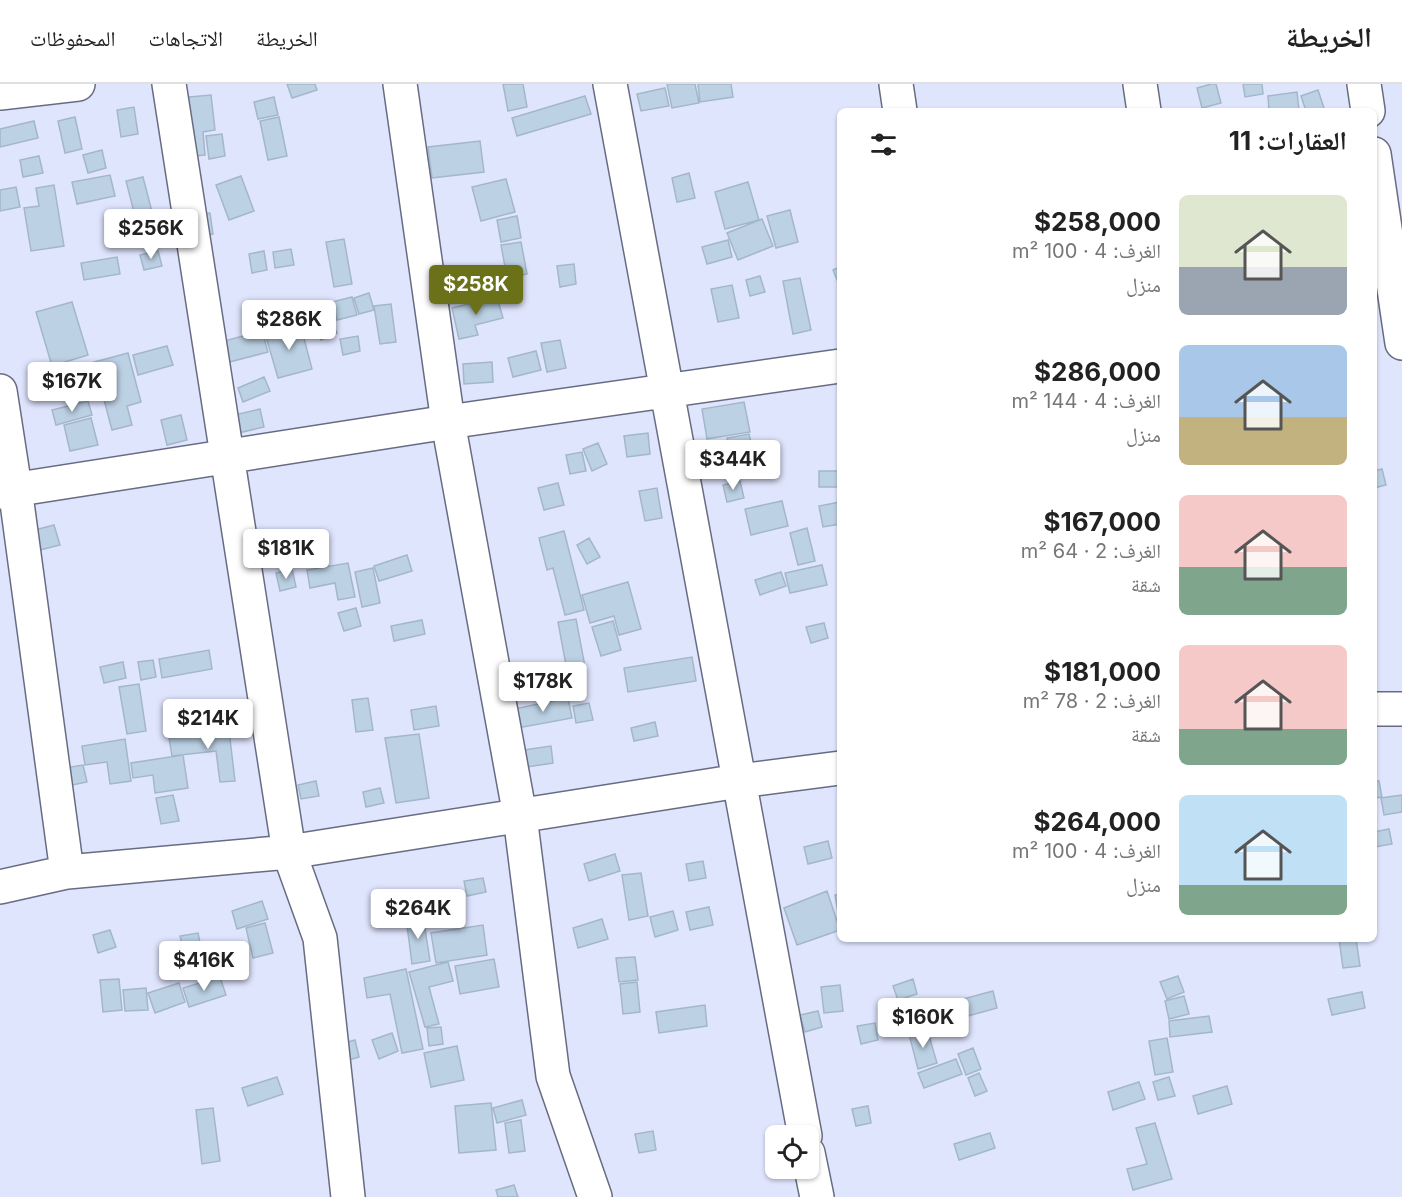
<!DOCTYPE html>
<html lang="ar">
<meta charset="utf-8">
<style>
:root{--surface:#fff;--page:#f2f2f2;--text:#222;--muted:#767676;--line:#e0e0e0;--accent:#6a7119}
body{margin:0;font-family:Inter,"Noto Naskh Arabic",sans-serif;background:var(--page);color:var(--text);direction:rtl;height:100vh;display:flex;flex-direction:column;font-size:22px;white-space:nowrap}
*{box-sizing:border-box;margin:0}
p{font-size:20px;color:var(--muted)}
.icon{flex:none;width:33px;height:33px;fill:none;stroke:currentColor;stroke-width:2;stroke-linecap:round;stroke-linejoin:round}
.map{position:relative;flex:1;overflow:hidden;direction:ltr}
.panel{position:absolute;left:837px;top:24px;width:540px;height:834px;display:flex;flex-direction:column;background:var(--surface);border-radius:9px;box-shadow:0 2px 4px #0004;direction:rtl}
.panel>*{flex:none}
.controls{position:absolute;left:765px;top:1041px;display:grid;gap:12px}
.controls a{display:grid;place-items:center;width:54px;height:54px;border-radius:9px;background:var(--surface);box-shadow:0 2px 4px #0004;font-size:30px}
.price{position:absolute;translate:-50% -51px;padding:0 14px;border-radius:6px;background:#fff;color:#222;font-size:20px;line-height:39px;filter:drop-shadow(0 2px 3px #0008)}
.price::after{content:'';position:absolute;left:50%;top:36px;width:18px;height:14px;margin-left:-9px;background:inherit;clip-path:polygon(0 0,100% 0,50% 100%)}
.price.on{background:var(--accent);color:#fff}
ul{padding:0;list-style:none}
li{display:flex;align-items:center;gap:18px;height:150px;padding:0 30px}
li span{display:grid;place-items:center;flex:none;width:168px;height:120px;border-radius:9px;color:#555}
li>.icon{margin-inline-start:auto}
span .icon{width:72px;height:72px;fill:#fffc;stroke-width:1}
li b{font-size:26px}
h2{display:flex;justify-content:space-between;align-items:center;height:72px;padding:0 30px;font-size:26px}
header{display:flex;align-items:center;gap:36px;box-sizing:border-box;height:84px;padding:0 30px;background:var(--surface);border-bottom:2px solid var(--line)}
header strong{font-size:28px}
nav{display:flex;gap:33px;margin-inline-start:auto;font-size:21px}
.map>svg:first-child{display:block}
.building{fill:#bcd1e4;stroke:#a3b7c9;stroke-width:1.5}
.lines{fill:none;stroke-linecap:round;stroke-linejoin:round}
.minor-casing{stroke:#686c82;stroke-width:36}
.minor{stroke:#fff;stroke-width:33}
</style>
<header>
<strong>الخريطة</strong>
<nav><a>الخريطة</a><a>الاتجاهات</a><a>المحفوظات</a></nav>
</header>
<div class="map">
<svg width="1402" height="1113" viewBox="0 0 1402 1113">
<rect width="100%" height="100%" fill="#e0e5fe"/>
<!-- building -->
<path class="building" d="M287 0H315L317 6 292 14Z
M503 0H523L527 23 508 27Z
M667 0H695L699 19 672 24Z
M698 0H731L733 13 700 18Z
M1211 0H1216L1221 19 1202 24 1197 4Z
M1243 0H1262L1263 10 1245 13Z
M665 4 669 22 641 27 637 10Z
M1318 6 1325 27H1306L1301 12Z
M1297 8 1299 26 1269 27 1268 12Z
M211 11 215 46 203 48 205 71 184 73 178 14Z
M585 12 591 30 517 52 512 34Z
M274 13 278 31 258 35 254 18Z
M134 23 138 50 121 53 117 26Z
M75 33 82 65 65 69 58 37Z
M279 33 287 72 268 76 260 37Z
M34 37 38 54 0 63V45Z
M222 50 225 72 209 75 206 52Z
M480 57 484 88 432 94 428 63Z
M102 66 106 84 88 89 83 71Z
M39 72 43 89 23 93 20 76Z
M689 89 695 114 677 118 672 94Z
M110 91 115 112 77 120 72 98Z
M241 92 254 127 229 136 216 101Z
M143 93 152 128 135 132 126 97Z
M506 95 515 128 481 137 472 103Z
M748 98 759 136 725 145 715 108Z
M54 101 64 162 31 167 24 124 39 122 36 104Z
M16 103 20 123 0 127V106Z
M790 126 798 158 776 164 767 132Z
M210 129 213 150 194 153 190 132Z
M517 132 521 154 501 158 497 136Z
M762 135 773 162 738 176 727 149Z
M344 155 352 200 334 203 326 158Z
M728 156 732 173 707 180 702 163Z
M521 158 527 190 507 194 501 161Z
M291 165 294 181 275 184 273 168Z
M158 167 162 182 144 186 140 171Z
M264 167 267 186 252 189 249 170Z
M117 173 120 190 84 196 81 179Z
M574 180 576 200 560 203 557 182Z
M840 183V203L833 186Z
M760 192 765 208 750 212 746 196Z
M800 194 811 246 793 250 783 197Z
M732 201 739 234 718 238 711 205Z
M369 209 374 226 359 230 354 214Z
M352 213 357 231 337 236 332 218Z
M497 213 503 234 475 241 478 251 459 255 452 224Z
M72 218 88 271 52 282 36 228Z
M391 220 396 258 380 260 374 222Z
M330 233 337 249 321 256 314 241Z
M300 239 312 285 278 294 265 249Z
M262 247 268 268 218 281 213 260Z
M358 252 360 267 343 271 340 255Z
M560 256 566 284 547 288 541 259Z
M167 262 173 281 138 291 133 271Z
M536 267 541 286 513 293 508 274Z
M128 269 141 318 127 322 132 341 112 346 94 278Z
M492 278 493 298 464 300 463 280Z
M62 279 66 295 44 301 40 286Z
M264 293 270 307 243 318 238 304Z
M88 317 92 331 56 341 52 326Z
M744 318 750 348 707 355 702 325Z
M260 325 264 343 234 350 230 332Z
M181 331 187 356 167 361 161 336Z
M91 334 98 361 70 367 64 341Z
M648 349 650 370 627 373 624 352Z
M749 350 753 367 731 372 727 354Z
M598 359 607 380 592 387 583 365Z
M582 368 586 387 570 390 566 371Z
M1382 385 1386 401 1374 404V387Z
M819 387H840V403H819Z
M740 397 744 414 727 418 723 401Z
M558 399 564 421 544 426 538 404Z
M657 404 662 434 645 437 639 407Z
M782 417 788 442 751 451 745 425Z
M840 418V440L823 443 819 422Z
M54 441 60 461 36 467 31 447Z
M807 444 815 477 798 481 790 449Z
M304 447 311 467 296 472 288 453Z
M564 447 584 526 565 531 553 484 547 486 539 454Z
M589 454 600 473 587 480 577 461Z
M407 471 412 487 379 497 374 482Z
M348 479 355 513 338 516 335 499 310 504 307 486Z
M822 481 827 501 790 509 785 489Z
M373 484 380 519 362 523 355 488Z
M292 485 296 503 280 507 276 489Z
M781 488 786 502 760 511 755 496Z
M628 498 641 545 619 551 614 532 590 539 582 511Z
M356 524 361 542 344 547 338 529Z
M576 535 586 588 568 592 558 538Z
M422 536 425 550 394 557 391 542Z
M613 537 621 566 601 572 592 543Z
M824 539 828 554 811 559 806 543Z
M209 566 212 585 162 594 159 575Z
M692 573 696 597 628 608 624 584Z
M153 576 156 593 141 596 138 578Z
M123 578 126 594 104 599 100 583Z
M139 600 146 647 127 650 119 603Z
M368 614 373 646 356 648 352 616Z
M568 614 572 634 518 644 514 625Z
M589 619 593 636 576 639 573 622Z
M436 622 439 642 414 646 411 626Z
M655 638 658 652 634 657 631 644Z
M229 646 235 697 220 698 216 667 172 672 169 654Z
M419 650 429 714 396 719 385 654Z
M125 655 131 697 110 700 107 678 85 681 82 662Z
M551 662 553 679 520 684 517 667Z
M183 671 188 704 155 709 153 691 133 694 131 679Z
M83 681 87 698 67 702 64 684Z
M316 697 319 712 301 715 298 701Z
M1374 697H1379L1382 713 1374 714Z
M380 704 384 719 366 723 363 708Z
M173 711 179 737 161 740 156 714Z
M1402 711V728L1384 731 1381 714Z
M1389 745 1392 760 1374 763V748Z
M828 757 832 774 808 780 804 763Z
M615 770 620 787 589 797 584 780Z
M703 777 706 794 689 797 686 780Z
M641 789 648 832 629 836 622 791Z
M483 794 486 808 467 812 464 797Z
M827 807 840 846 797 861 784 824Z
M840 810V828H838L835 811Z
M262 817 268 835 237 845 232 827Z
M709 823 713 841 690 846 686 828Z
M673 827 678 846 655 853 650 833Z
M423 832 430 877 412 880 406 834Z
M602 835 608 855 578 864 573 844Z
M265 839 273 869 253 874 246 844Z
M483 841 487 871 436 879 431 849Z
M110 846 116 863 98 869 93 851Z
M198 849 201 864 184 868 180 852Z
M1339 855H1356L1360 882 1343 884Z
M635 873 638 896 619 898 616 874Z
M494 875 499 903 460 910 455 882Z
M448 878 453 897 429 903 439 940 425 943 409 888Z
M406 885 423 965 402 969 390 910 367 914 364 894Z
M1178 892 1184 908 1167 915 1160 898Z
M220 893 226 911 189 923 183 904Z
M119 895 122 926 103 928 100 896Z
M913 895 917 910 898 916 893 902Z
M637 898 640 928 623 930 620 900Z
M179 899 185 918 155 929 148 909Z
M840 901 843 927 824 929 821 903Z
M146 904 148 926 125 927 123 906Z
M993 907 997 924 957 935 952 918Z
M1362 908 1365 924 1332 931 1328 915Z
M1184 912 1189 930 1169 935 1165 917Z
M705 921 707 942 659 949 656 928Z
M818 927 822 943 805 948 800 931Z
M1209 932 1212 948 1170 953 1169 937Z
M875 939 878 956 861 960 857 942Z
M441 943 443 960 429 962 427 944Z
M927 945 937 979 918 985 909 950Z
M392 949 398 967 379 975 372 956Z
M1167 954 1173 988 1155 991 1149 957Z
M355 956 359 973 342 978 337 961Z
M457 962 464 996 431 1003 424 969Z
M973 964 981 985 966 991 958 970Z
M956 975 962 990 924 1004 918 989Z
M979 989 987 1007 975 1012 968 994Z
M277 993 283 1010 248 1022 242 1004Z
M1169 993 1175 1012 1158 1016 1153 998Z
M1139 998 1145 1015 1113 1026 1108 1008Z
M1227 1002 1232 1020 1198 1030 1193 1012Z
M522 1016 526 1031 497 1039 493 1024Z
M491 1019 496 1066 459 1069 455 1022Z
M868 1022 871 1039 856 1042 852 1025Z
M213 1024 220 1077 202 1080 196 1026Z
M521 1036 525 1067 509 1069 505 1039Z
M1155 1039 1172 1095 1133 1106 1127 1085 1147 1080 1136 1044Z
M653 1047 656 1066 639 1069 635 1050Z
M990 1049 995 1064 959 1076 954 1060Z
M514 1101 518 1113H498L496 1106Z"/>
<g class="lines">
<defs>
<path id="minor" d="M169 0 289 768 320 854 348 1113
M400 0 448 338 520 732 553 992 595 1113
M610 0 805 1052
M896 0 900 27
M1140 0 1144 27
M1364 0 1368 27
M0 9 78 0
M1374 70 1402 259
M0 307 15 404 67 788
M0 408 448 338 840 282
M1374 625H1402
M0 803 67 788 289 768 739 697 840 684
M808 1069 817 1113"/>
</defs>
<!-- minor casing -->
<use href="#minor" class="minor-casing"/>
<!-- minor -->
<use href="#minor" class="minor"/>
</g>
</svg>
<div class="controls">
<a><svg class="icon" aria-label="locate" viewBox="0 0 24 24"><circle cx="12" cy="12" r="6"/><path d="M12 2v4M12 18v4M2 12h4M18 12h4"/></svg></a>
</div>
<b class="price" style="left:151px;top:176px">$256K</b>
<b class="price on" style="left:476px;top:232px">$258K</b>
<b class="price" style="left:289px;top:267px">$286K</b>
<b class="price" style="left:72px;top:329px">$167K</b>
<b class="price" style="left:733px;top:407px">$344K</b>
<b class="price" style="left:286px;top:496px">$181K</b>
<b class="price" style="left:543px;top:629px">$178K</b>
<b class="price" style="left:208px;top:666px">$214K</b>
<b class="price" style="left:418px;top:856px">$264K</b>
<b class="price" style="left:204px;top:908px">$416K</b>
<b class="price" style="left:923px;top:965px">$160K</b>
<section class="panel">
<h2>العقارات: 11<svg class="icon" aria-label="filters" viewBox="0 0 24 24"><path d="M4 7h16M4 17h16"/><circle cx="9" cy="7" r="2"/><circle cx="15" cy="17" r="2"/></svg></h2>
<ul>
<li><span style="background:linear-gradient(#dfe7d0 60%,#9aa5b1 0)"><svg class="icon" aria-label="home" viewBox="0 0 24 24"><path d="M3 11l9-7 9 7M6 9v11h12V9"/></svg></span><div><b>$258,000</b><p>الغرف: 4 · 100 m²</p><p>منزل</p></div></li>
<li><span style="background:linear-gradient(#a9c7e8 60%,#c2b280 0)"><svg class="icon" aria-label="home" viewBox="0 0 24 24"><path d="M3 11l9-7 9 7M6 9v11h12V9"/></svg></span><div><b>$286,000</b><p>الغرف: 4 · 144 m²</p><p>منزل</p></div></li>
<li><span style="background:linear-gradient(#f6c9c9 60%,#7fa58c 0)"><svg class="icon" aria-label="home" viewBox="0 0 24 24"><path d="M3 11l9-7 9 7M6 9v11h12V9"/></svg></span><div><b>$167,000</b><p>الغرف: 2 · 64 m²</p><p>شقة</p></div></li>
<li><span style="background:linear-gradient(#f6c9c9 70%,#7fa58c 0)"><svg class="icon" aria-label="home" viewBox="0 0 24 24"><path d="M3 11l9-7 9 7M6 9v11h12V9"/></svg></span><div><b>$181,000</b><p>الغرف: 2 · 78 m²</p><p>شقة</p></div></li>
<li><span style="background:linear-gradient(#bfe0f5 75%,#7fa58c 0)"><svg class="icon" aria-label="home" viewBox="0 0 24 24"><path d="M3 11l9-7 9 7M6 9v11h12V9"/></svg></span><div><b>$264,000</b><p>الغرف: 4 · 100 m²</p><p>منزل</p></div></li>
</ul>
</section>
</div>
